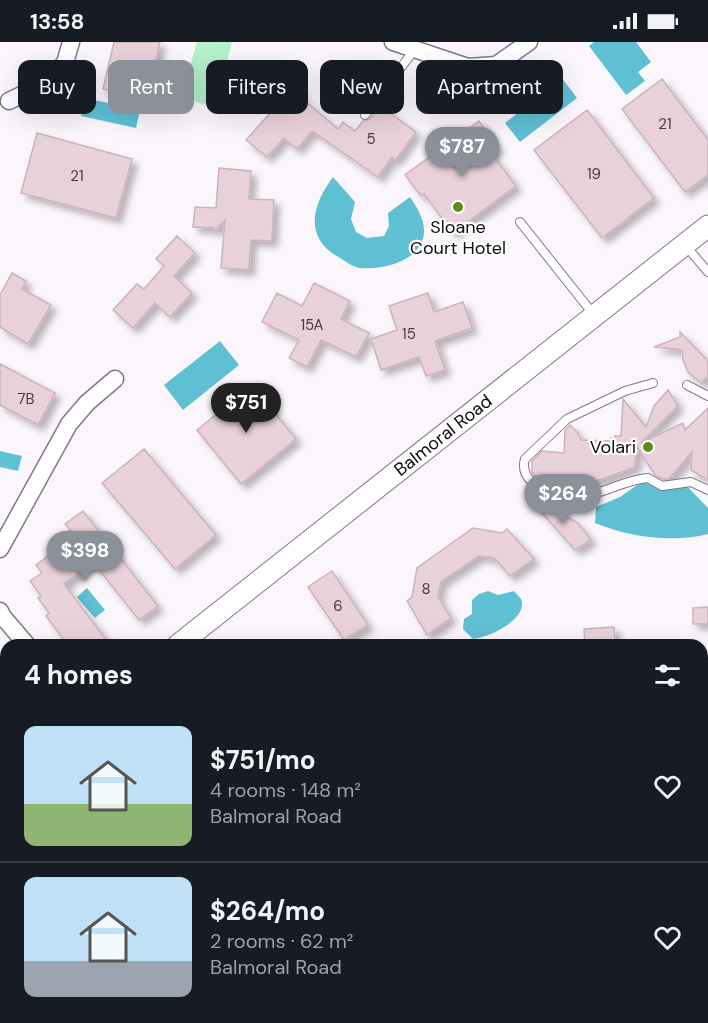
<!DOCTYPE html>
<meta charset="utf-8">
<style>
:root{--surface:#171b24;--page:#242831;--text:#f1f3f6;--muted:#9ea1a6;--line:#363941;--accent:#8c9099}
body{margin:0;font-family:"DM Sans",sans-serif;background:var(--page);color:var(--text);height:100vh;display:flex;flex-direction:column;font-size:22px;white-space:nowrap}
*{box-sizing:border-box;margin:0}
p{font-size:20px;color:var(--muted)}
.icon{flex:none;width:33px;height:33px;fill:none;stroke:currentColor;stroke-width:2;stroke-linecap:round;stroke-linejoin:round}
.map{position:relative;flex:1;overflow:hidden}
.drawer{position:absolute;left:0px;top:597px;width:708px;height:384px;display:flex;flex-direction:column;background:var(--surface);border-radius:18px 18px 0 0;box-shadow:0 6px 24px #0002}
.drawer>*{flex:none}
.guide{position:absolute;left:18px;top:18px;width:672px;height:54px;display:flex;gap:12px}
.price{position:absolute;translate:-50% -51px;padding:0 14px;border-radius:21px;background:var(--accent);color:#fff;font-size:20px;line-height:39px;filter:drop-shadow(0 2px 3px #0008)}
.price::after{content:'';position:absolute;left:50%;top:36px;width:18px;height:14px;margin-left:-9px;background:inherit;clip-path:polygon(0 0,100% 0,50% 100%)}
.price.active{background:#222;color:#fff}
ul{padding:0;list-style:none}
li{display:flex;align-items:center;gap:18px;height:150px;padding:0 24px}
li+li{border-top:2px solid var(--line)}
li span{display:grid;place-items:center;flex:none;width:168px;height:120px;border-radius:12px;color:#555}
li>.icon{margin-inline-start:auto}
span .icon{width:72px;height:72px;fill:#fffc;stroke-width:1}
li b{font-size:26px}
h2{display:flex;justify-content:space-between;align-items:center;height:72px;padding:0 24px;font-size:26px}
.pill{padding:0 21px;border-radius:12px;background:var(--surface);box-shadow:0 6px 24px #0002;font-size:21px;line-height:54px}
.pill.active{background:var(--accent);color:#fff}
.status{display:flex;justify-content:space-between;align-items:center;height:42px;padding:0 30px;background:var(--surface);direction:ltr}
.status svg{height:16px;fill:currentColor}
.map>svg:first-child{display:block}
.green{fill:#b3f0cb}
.forest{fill:#90d8ad}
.water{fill:#5fbfd3}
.building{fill:#e9d1da;stroke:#cab3bc;stroke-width:1.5;filter:url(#shadow)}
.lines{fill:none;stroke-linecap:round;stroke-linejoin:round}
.service-casing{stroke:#847788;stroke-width:10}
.minor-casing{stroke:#847788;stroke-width:19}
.tertiary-casing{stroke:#847788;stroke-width:23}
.secondary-casing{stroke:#847788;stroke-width:26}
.service{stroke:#fff;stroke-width:8}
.minor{stroke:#fff;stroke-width:16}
.tertiary{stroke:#fff;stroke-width:21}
.secondary{stroke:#feeadf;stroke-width:24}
.poi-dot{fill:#5c8a1c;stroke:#fff;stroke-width:2}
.labels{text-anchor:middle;stroke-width:4.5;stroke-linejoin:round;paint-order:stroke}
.number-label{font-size:15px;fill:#453c42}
.poi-label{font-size:18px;fill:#0e0a10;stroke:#fff}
.street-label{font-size:18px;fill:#0e0a10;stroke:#fff}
</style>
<div class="status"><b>13:58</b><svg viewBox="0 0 49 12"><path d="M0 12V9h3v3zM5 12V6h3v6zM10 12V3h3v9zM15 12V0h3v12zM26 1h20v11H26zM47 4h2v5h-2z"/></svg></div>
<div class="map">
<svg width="708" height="981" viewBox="0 0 708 981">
<defs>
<filter id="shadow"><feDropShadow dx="5.5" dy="5.5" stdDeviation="3" flood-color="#0004"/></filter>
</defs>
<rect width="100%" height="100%" fill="#fbf5fc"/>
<!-- green -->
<path class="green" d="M197 0H232L215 65 181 56Z"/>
<!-- forest -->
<path class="forest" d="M0 852 6 856V957L0 956Z
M702 882 708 884V981H703L697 975H702Z
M317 975H645L648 981H315Z"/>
<!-- water -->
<path class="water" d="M594 0H636L651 20 638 30 645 39 626 53 589 4Z
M562 36 577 56 520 100 505 81Z
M85 56 140 68 136 86 81 74Z
M333 135 355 160 351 177 356 190 367 196 384 194 389 184 388 171 410 155C416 164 424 176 424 188 425 218 384 228 360 226 354 225 346 220 340 216 303 196 312 163 333 135Z
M220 299 239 323 183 368 164 343Z
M0 409 22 414 18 429 0 425Z
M643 439C657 448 667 445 684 441L708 466V492C673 501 628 495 595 481L596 465 620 455Z
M87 546 105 568 95 576 77 555Z
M488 549 498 553 514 549C516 552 519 554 521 557 529 577 488 596 473 597L463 587 464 577 472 572V558L479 552Z"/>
<!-- building -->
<path class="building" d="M114 0H160L147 57 103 47Z
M285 34 301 47 297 52 338 87 343 80 355 89 363 79 370 77 380 64 416 90 395 119 392 115 378 135 312 89 297 107 284 96 267 115 246 98 281 59 271 50Z
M662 37 708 98V133L685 150 622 67Z
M587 68 654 156 602 196 534 108Z
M479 79 498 106 491 111 516 144 453 191 424 152 421 154 405 133Z
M37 91 132 117 116 176 21 151Z
M219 126 251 129 249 157 274 158 272 199 251 198 249 228 221 226 225 178 214 190V186L193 185 195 165 216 166Z
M177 194 195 211 174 234 192 251 170 275 155 261 133 286 113 268 137 242 144 247 164 224 156 217Z
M12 231 26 239 22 247 51 263 28 302 0 285V253Z
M314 241 350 259 341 277 369 291 356 315 321 298 307 325 289 316 299 298 262 280 277 251 302 264Z
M428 251 434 270 463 260 472 286 435 299 445 328 426 334 419 315 381 328 371 297 397 288 389 264Z
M680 290 708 319V334L701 341 688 330 683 318 682 308 654 305 680 295Z
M0 322 55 351 38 383 0 363Z
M252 343 296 397 241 442 197 388Z
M668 348 678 364 641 401 683 381 685 388 708 366V438L691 428 692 410 669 437H663L655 433 637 405 635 425 603 437 560 446 542 440 543 437H538L532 430V419L542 409 564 411 565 388 570 383 577 390 581 398 611 399V396L615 397V394H621L623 357 646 385 654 364Z
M144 407 216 493 175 527 102 441Z
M528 452 578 481 591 498 575 508 526 453Z
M83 469 158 564 139 578 93 520 64 542 110 603H68L46 574 49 571 38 556 41 554 30 539 42 531 36 523 60 505 55 498 70 488 65 482Z
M473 486 502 491 507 487 534 517 510 534 494 516 479 514 441 540 438 555 451 576 427 593 407 559 412 555 417 526Z
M332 529 368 583 344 598 308 545Z
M708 565V582H693V566Z
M614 585 615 600 585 602 584 587Z"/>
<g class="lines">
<defs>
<path id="service" d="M365 73 415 7
M520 180 594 273
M685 203 708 230
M653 341 625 349 567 377 525 417C522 427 526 435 533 441 541 448 549 449 559 452 595 461 615 439 648 436L662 444 691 440 708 448
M687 343 708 354"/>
<path id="minor" d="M393 0 468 25 496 23 529 0
M9 59 44 42 65 21 71 0
M0 507 69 382 87 361 115 337
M0 569 3 575 27 603
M702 751 708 747
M702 968 708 973"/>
<g id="tertiary">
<path id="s1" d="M178 603 708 184"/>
<path d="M0 748 6 743"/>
</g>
<path id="secondary" d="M0 966 6 968
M36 975 62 981"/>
</defs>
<!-- service casing -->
<use href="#service" class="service-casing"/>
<!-- minor casing -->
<use href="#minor" class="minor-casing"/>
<!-- tertiary casing -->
<use href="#tertiary" class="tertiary-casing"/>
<!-- secondary casing -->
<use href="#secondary" class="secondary-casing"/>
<!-- service -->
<use href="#service" class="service"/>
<!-- minor -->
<use href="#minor" class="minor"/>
<!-- tertiary -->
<use href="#tertiary" class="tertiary"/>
<!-- secondary -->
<use href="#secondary" class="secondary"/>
</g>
<!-- markers -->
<g class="poi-dot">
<circle cx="458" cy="165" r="6"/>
<circle cx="648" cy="405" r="6"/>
</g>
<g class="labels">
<!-- number labels -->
<g class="number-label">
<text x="665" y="87">21</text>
<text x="371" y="102">5</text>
<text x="594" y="137">19</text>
<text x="77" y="139">21</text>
<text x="312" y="288">15A</text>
<text x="409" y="297">15</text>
<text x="26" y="362">7B</text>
<text x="426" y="552">8</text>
<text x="338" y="569">6</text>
</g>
<!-- poi labels -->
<g class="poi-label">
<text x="458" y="191">Sloane<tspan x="458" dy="21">Court Hotel</tspan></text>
<text x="636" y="411" text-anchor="end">Volari</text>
</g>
<!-- street labels -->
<g class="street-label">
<text dy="6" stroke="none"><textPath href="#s1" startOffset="338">Balmoral Road</textPath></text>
</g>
</g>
</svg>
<b class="price" style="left:462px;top:136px">$787</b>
<b class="price active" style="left:246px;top:392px">$751</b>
<b class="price" style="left:563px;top:483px">$264</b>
<b class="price" style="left:85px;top:540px">$398</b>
<div class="guide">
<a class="pill">Buy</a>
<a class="pill active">Rent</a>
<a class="pill">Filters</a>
<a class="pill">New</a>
<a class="pill">Apartment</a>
</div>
<section class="drawer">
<h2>4 homes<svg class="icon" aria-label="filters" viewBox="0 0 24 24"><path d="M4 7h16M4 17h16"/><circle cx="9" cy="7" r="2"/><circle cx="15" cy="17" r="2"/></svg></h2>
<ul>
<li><span style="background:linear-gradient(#bfe0f5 65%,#8fb573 0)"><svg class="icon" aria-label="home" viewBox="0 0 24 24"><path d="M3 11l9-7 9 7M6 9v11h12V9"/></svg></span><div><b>$751/mo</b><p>4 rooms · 148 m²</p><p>Balmoral Road</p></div><svg class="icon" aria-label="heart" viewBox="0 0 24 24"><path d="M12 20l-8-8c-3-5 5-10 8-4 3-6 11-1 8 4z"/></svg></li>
<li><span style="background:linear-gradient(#bfe0f5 70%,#9aa5b1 0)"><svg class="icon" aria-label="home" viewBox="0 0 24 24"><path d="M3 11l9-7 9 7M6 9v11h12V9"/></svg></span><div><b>$264/mo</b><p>2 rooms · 62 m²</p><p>Balmoral Road</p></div><svg class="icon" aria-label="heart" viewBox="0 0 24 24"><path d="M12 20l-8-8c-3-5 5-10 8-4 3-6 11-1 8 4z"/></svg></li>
</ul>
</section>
</div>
